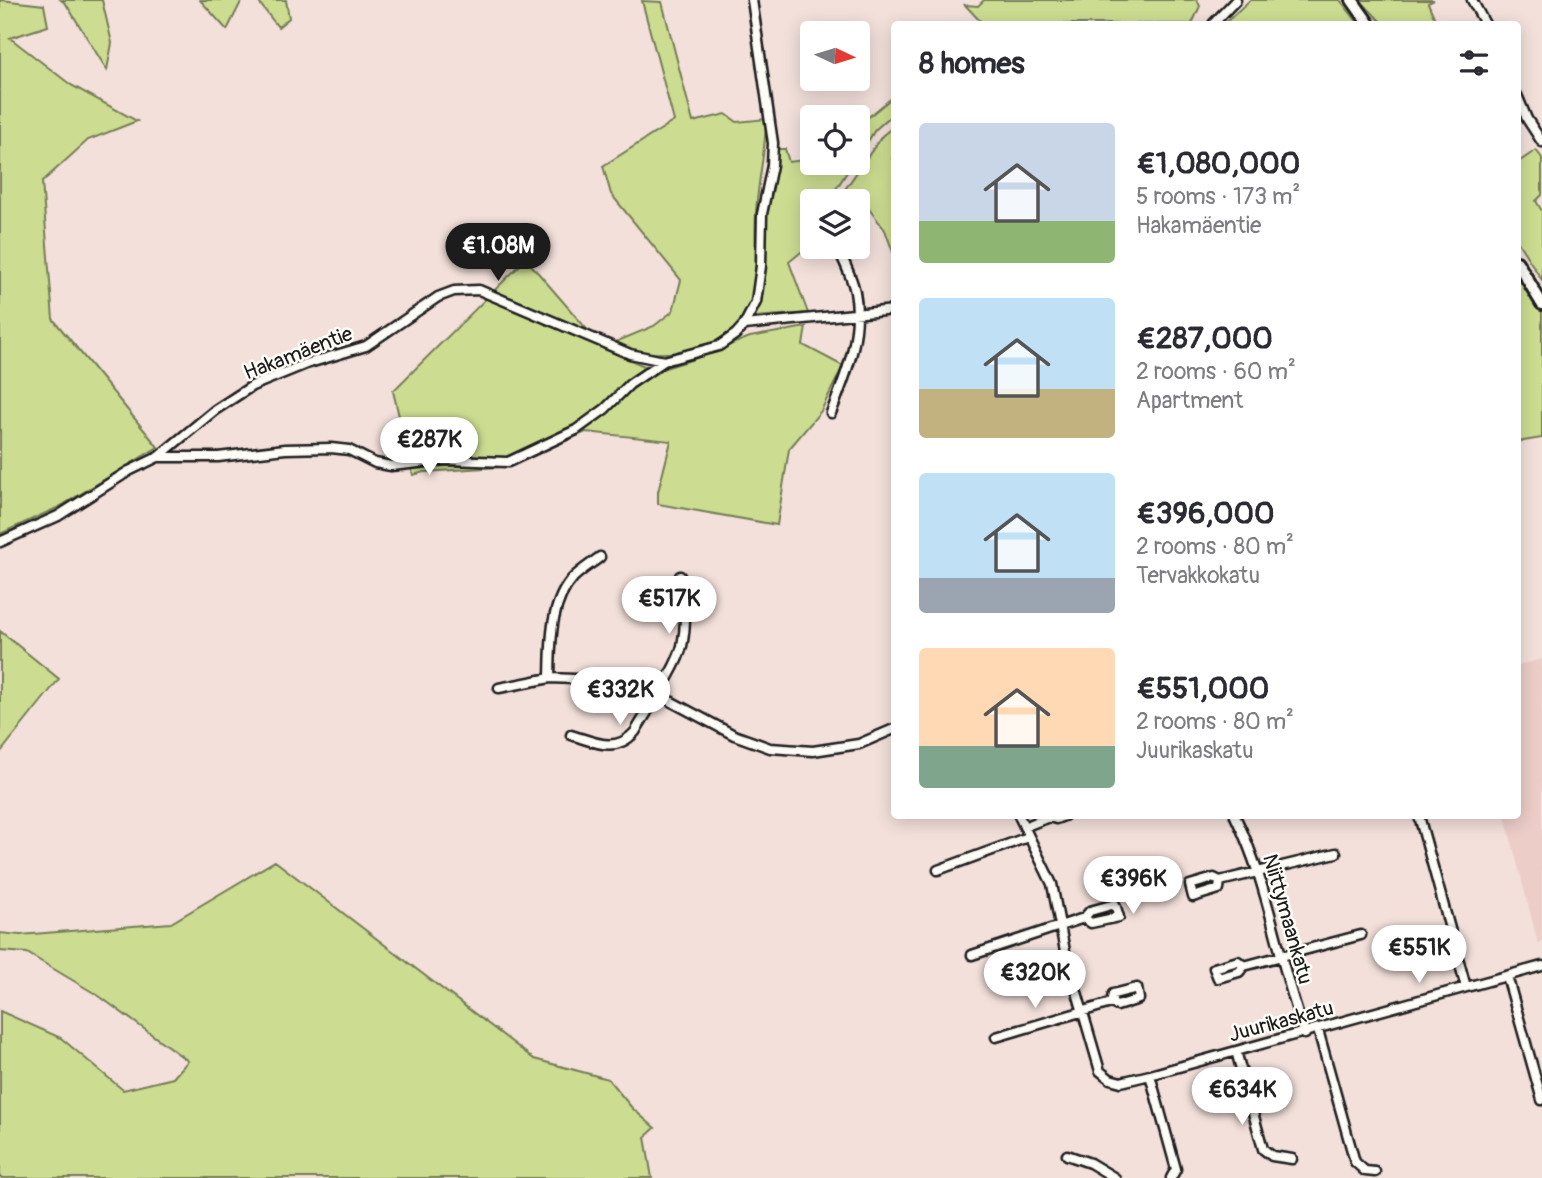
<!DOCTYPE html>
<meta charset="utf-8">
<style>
:root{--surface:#fff;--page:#f2f2f3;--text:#2b2b33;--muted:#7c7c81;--accent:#1c1c1c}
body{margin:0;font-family:Pangolin,sans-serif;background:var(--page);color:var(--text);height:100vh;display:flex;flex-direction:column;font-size:26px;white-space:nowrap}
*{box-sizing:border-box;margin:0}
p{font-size:23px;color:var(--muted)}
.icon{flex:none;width:38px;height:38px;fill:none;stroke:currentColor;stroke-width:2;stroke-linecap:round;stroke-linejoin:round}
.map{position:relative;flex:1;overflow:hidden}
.sheet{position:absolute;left:891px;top:21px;width:630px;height:798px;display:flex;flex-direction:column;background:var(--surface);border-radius:7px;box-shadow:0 4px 18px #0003}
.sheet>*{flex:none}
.needle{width:46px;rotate:94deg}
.controls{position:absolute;left:800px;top:21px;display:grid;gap:14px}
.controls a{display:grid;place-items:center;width:70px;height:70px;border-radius:7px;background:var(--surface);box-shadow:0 4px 18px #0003;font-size:35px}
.price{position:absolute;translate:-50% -60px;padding:0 16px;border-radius:24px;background:#fff;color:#222;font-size:23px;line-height:46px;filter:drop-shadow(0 2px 4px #0008)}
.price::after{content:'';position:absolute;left:50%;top:42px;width:21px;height:16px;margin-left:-10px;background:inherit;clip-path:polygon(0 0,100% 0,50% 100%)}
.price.current{background:var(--accent);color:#fff}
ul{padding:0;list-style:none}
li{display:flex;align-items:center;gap:21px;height:175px;padding:0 28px}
li span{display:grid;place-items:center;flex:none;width:196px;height:140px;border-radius:7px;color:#555}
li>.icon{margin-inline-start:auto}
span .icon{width:84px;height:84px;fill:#fffc;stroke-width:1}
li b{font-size:30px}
h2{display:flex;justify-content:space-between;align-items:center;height:84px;padding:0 28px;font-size:30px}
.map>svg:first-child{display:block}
.built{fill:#eccdc8}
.green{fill:#ccdd91;stroke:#747c56;stroke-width:2}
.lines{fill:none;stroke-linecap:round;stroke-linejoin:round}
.street-casing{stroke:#1c1c1c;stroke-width:13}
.secondary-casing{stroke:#1c1c1c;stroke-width:16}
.street{stroke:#fdfcf7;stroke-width:8}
.secondary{stroke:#fdfcf7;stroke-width:10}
.labels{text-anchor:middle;stroke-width:5;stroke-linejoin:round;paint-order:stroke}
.street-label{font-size:21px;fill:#1c1c1c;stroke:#fdfcf7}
</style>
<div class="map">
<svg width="1542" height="1178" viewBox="0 0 1542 1178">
<rect width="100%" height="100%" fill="#f3e0db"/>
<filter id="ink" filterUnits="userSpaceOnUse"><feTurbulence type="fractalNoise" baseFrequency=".0143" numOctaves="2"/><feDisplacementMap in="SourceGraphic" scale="14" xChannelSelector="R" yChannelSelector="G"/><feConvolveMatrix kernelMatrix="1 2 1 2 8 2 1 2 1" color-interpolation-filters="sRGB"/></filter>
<g filter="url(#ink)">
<!-- built -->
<path class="built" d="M1542 659V942L1538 943 1505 816H1517V668L1520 665Z"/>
<!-- green -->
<path class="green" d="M0 0 44 5 48 26 10 38 71 85 137 121 88 140 42 182 53 319 158 447 59 507 0 534Z
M61 0H102L112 43 107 70 66 4Z
M200 0H242L227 30Z
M257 0H286L289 18 278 27Z
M984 0H1197L1200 6 1192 24H979L981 22 965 5 978 6Z
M1250 0H1340L1359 24H1224Z
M1360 0H1434L1428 3 1437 24H1383Z
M642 1 662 2 693 122 726 114 737 122 766 119C766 152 757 183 756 215 754 244 759 272 751 301 740 342 688 355 650 353 638 352 625 346 613 343L654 326 673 311 681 280 611 194 603 166 674 121Z
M894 96V113L875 130 858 157V119H866Z
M894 126V157L892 159 894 162V255L885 230 862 200 858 203V201H837L882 136Z
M777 149H785L789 162 812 159V163H853L828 201H812V243L789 262 808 313 754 317 761 303 766 213Z
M1536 150 1542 158V195L1536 201 1542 211V280L1517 241V163Z
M526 259 604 349 656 371 694 359 750 337 806 327 803 345 843 366 821 411 789 449 777 525 658 504V492L671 441 586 432 535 454 500 467 424 472 413 475 393 391Z
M1517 267 1542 309V438L1517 442Z
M0 631 59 679 0 753Z
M275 861 534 1059 608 1079 632 1108 655 1128 645 1137 652 1178H0V1011L61 1038 123 1090 173 1078 188 1061 99 996 42 962 27 953 0 951V933L20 935 171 923Z"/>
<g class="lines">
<defs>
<path id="street" d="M1472 0 1485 24
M1213 24 1236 0
M1517 95 1527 119 1542 142
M744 325 894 310
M831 413C846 375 863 334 855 292 852 277 844 261 837 247
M158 457H218L285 449 331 448 349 450 375 463 391 466 446 460 508 462 576 430 605 409 630 384 664 361
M0 542 58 516 129 471 158 457 215 410 252 386 306 364 366 346 438 297 454 291 479 290 630 354 664 361 719 346 736 334 744 325 756 302 761 266 762 214 772 165 773 143 752 0
M550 678C551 645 549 604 573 578 581 570 591 564 600 557
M499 688 550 678 598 680 657 694 734 735 770 748 813 751 859 744 894 729
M571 735C595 742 615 754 635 732 647 711 677 668 682 646 687 623 685 598 680 576
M1019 816 1052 884 1065 951 1100 1071 1110 1079 1121 1082 1150 1075 1542 966
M1235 816C1269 884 1278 962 1305 1034
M1419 816 1466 987
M1024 827 1049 817 1056 819 1064 816
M938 870 1028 837
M1220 881 1214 878 1190 885 1193 897 1219 889 1220 881 1336 853
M972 955 1084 918 1091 923 1119 917 1115 904 1090 911 1084 918
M1244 966 1238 961 1214 968 1218 978 1239 972 1244 966 1361 935
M1507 976 1542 1100
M1318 1030 1355 1162 1365 1171 1375 1172
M996 1037 1111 1003 1117 1006 1139 999 1137 988 1113 994 1111 1003
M1236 1051 1263 1149 1272 1156 1292 1159
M1150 1075 1176 1169 1171 1178
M1067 1155 1090 1163 1115 1178"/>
<path id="secondary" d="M1352 0 1369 24
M1517 262 1542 304"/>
</defs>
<!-- street casing -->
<use href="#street" class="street-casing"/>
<!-- secondary casing -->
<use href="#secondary" class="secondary-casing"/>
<!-- street -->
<use href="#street" class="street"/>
<!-- secondary -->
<use href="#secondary" class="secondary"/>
</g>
</g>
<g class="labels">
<!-- street labels -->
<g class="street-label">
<text transform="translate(298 353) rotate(-21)" y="7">Hakamäentie</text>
<text transform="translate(1288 919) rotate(74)" y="7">Niittymaankatu</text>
<text transform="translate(1281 1021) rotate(-15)" y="7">Juurikaskatu</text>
</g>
</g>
</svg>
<div class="controls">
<a><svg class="needle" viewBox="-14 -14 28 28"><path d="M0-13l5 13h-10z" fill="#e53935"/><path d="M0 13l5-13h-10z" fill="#7c7c81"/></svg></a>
<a><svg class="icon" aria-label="locate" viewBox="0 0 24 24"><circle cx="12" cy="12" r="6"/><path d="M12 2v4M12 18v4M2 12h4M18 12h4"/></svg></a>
<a><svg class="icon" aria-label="layers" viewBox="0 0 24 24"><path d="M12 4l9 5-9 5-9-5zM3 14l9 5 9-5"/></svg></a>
</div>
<b class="price current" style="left:498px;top:283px">€1.08M</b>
<b class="price" style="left:429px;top:477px">€287K</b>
<b class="price" style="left:669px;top:636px">€517K</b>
<b class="price" style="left:620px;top:727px">€332K</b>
<b class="price" style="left:1133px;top:916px">€396K</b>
<b class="price" style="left:1419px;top:985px">€551K</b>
<b class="price" style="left:1035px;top:1010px">€320K</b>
<b class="price" style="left:1242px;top:1127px">€634K</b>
<section class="sheet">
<h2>8 homes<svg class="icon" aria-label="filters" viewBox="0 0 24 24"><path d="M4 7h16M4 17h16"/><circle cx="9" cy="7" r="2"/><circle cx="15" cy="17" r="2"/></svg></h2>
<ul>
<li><span style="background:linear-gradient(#c9d6e8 70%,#8fb573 0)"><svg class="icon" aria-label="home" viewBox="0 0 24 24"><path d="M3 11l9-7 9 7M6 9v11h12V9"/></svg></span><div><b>€1,080,000</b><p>5 rooms · 173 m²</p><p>Hakamäentie</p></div></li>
<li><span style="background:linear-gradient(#bfe0f5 65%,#c2b280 0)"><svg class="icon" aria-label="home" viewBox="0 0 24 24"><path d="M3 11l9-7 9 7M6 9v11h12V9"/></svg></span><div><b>€287,000</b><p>2 rooms · 60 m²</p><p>Apartment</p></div></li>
<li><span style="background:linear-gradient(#bfe0f5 75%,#9aa5b1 0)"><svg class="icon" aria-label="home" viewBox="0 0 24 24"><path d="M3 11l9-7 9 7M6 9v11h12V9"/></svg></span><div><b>€396,000</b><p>2 rooms · 80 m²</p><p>Tervakkokatu</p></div></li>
<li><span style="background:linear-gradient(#ffd9b3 70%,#7fa58c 0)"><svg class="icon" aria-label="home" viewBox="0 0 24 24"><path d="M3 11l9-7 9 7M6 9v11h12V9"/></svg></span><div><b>€551,000</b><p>2 rooms · 80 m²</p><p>Juurikaskatu</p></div></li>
</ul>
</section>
</div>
